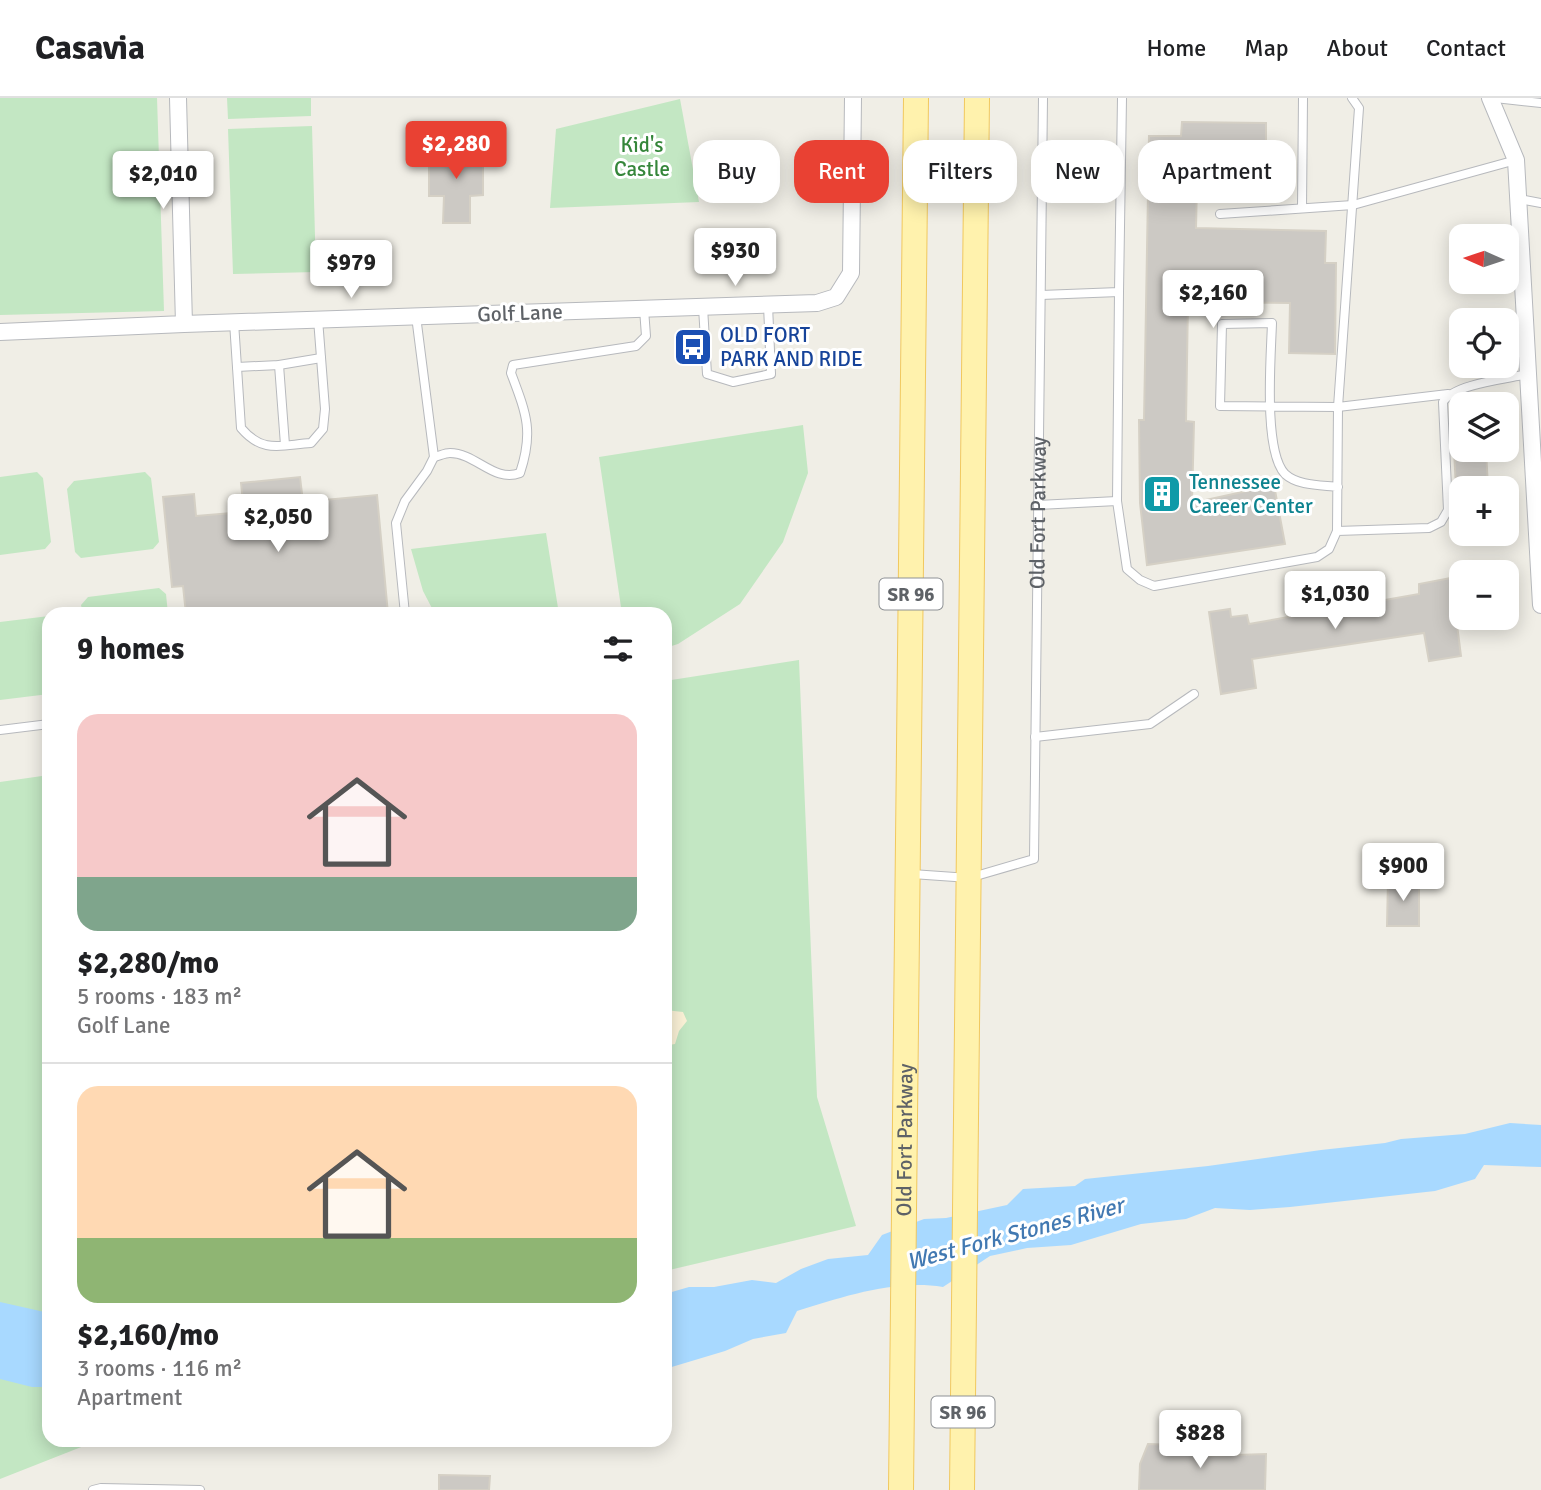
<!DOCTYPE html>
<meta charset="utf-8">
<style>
:root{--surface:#fff;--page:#f2f2f2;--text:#202124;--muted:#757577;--line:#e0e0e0;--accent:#e94133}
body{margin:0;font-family:Signika,sans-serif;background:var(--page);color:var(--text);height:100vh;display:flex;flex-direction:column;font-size:26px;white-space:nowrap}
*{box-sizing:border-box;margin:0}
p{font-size:23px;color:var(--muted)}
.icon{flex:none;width:38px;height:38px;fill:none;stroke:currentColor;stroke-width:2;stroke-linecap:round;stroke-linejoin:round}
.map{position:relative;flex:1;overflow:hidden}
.side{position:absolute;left:42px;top:509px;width:630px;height:840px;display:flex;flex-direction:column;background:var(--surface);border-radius:21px;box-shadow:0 4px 18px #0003}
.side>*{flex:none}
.guide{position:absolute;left:693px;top:42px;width:665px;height:63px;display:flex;gap:14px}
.needle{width:46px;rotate:273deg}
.tools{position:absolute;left:1449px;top:126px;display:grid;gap:14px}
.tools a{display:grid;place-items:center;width:70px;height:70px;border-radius:14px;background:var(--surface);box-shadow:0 4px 18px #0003;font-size:35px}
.price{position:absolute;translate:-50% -60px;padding:0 16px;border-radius:7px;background:#fff;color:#222;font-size:23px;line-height:46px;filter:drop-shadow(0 2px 4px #0008)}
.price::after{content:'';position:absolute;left:50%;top:42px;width:21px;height:16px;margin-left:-10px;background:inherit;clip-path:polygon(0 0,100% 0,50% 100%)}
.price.active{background:var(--accent);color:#fff}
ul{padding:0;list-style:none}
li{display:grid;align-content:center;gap:14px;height:371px;padding:0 35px}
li+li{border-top:2px solid var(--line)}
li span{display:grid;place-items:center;height:217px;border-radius:21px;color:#555}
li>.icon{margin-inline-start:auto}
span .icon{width:126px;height:126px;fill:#fffc;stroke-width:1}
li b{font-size:30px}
h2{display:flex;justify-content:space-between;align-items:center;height:84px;padding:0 35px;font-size:30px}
.chip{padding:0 24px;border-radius:21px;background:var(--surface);box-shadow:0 4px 18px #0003;font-size:24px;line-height:63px}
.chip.active{background:var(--accent);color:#fff}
header{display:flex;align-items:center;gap:42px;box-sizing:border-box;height:98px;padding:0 35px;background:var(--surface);border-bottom:2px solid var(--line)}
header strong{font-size:33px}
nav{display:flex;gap:38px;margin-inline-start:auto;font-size:24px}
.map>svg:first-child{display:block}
.green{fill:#c3e7c3}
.sand{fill:#fbf2d7}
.water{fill:#a8d9ff}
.building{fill:#ccc9c4;stroke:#d5d0c5;stroke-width:2}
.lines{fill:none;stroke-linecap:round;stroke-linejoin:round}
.service-casing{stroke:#b7b9bd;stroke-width:10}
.minor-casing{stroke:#b7b9bd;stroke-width:18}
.primary-casing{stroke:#f1c85e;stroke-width:26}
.service{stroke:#fff;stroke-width:8}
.minor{stroke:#fff;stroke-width:16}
.primary{stroke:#fff2ad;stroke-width:24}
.labels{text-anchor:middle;stroke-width:6;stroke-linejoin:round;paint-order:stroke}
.shield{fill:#fff;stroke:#8e9195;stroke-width:2}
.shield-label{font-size:19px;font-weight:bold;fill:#5e6267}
.park-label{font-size:21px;fill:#35863a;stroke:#fff}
.street-label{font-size:21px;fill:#5e6267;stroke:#fff}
.transit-label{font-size:21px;fill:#164399;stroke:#fff;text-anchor:start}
.culture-label{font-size:21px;fill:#0d838f;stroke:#fff;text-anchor:start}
.water-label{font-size:23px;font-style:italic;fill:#4279b2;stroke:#fff}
</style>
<header>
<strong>Casavia</strong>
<nav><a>Home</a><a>Map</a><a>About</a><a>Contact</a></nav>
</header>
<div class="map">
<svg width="1541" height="1392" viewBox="0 0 1541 1392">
<rect width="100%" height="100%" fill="#f0eee6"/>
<!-- green -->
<path class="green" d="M0 0H157L164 213 0 217Z
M227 0H311V18L228 21Z
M680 1 699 104 550 110 556 31Z
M312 28 316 174 233 176 228 31Z
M803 327 808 375 783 444 740 506 678 546 665 550V516H622L599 359Z
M37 374 43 380 51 444 45 451 0 457V379Z
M145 374 151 380 159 444 153 451 81 460 75 454 67 391 74 383Z
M546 435 559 516H435L423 493 411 451Z
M159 490 166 496 168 516H83L81 507 88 499Z
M49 518V596L0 602V524Z
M799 562 817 999 856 1128 665 1173V583Z
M49 677V1342H99L0 1381V684Z"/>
<!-- sand -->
<path class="sand" d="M665 912 683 914 687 923 679 933 675 946 669 947 665 944Z"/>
<!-- water -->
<path class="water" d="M1510 1025 1541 1027V1069L1484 1067 1475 1081 1435 1093 1290 1109 1250 1112 1215 1110 1186 1121 1141 1126 1071 1147 1027 1150 990 1158 943 1189C894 1181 843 1199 797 1213L786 1235 753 1241 725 1253 665 1271V1196L689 1189H714L752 1182 776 1185 801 1171 828 1161 868 1157 882 1137 924 1121 946 1120 1007 1107 1023 1091 1075 1088 1085 1081 1208 1068 1321 1052 1385 1045 1401 1041 1465 1036Z
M0 1204 49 1215V1289H32L0 1281Z"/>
<!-- building -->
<path class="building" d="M1182 24 1266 25V58L1254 57V88L1197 86 1196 130 1326 133 1325 165H1336L1335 256 1289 255 1290 205 1188 204 1186 323 1194 324 1192 405 1274 387 1285 446 1147 467 1140 405 1139 322H1144L1149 38H1181Z
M471 45 470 62H483V97L470 98V125H443L444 98H429V63L439 64 440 46Z
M1454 352H1486L1488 389 1456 390Z
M300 379 303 404 377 397 388 516H186L183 488 172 489 163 399 194 396 196 418 244 414 241 385Z
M1451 480 1461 558 1429 563 1424 535 1252 561 1256 590 1221 596 1209 514 1230 511 1231 519 1247 517 1249 526 1419 496V486Z
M1388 781H1419V828H1387Z
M1148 1346 1204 1348V1358L1266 1356 1265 1392H1139L1140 1366Z
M439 1377 490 1378 489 1392H439Z"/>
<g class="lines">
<defs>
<g id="service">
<path d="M1352 0 1359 10 1338 309 1448 296"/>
<path d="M1495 0 1541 5"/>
<path d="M1519 101 1541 105"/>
<path d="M1302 110 1303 0"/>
<path d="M1220 116 1353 107 1516 62"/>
<path d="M1041 197 1119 194 1122 0"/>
<path d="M703 209 707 276 733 284 771 276 768 207"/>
<path d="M234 224 241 330C263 356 281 347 311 345L323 331 325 311 318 221"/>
<path d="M279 267 285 347"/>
<path d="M237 269 279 267 321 260"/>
<path d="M434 359C439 358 445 355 450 355 476 355 494 385 520 375 534 333 526 315 511 275L513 267 636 248 646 238 644 211"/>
<path d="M1117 403 1119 194"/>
<path d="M1038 407 1117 403 1127 471 1140 482 1154 488 1317 459 1329 451 1337 433 1429 430 1441 424 1448 412 1443 304C1454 286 1506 281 1528 276"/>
<path d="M1337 433 1338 309 1220 308 1222 226 1272 225C1271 257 1263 353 1285 376 1298 388 1321 387 1338 389"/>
<path d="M405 516 396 425 405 403 427 373 434 359 416 218"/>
<path d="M0 632 49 626"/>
<path d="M1035 639 1150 626 1194 596"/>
<path id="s1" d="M912 776 969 780 1034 761 1043 0"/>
<path d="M93 1392 101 1390 200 1392"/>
</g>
<path id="minor" d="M178 0 184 226
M1490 0 1516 62 1541 507
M0 234 184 226 817 205 836 199 851 175 853 0"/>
<g id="primary">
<path id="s2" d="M901 1392 916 0"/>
<path d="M962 1392 977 0"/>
</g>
</defs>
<!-- service casing -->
<use href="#service" class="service-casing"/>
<!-- minor casing -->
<use href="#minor" class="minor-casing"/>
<!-- primary casing -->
<use href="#primary" class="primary-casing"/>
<!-- service -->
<use href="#service" class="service"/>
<!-- minor -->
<use href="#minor" class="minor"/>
<!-- primary -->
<use href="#primary" class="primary"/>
</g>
<!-- icons -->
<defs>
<symbol id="bus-square" viewBox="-11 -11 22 22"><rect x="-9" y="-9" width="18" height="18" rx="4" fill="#1a4fb4" stroke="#fff"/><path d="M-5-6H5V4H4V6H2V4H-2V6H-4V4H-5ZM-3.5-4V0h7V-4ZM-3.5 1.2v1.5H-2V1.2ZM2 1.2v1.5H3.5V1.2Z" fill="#fff"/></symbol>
<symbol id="building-square" viewBox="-11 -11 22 22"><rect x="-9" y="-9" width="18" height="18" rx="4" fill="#0f9aa8" stroke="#fff"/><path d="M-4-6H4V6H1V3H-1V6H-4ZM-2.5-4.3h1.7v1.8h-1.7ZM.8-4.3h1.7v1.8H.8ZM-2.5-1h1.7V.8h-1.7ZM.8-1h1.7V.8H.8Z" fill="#fff"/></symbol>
</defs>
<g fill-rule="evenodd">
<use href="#bus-square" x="671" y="227" width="44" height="44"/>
<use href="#building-square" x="1140" y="374" width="44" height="44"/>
</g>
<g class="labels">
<!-- shield labels -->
<g class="shield">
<rect x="879.5" y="480.5" width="63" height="31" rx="5"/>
<rect x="931.5" y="1298.5" width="63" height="31" rx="5"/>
</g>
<g class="shield-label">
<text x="911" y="503">SR 96</text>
<text x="963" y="1321">SR 96</text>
</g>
<!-- park labels -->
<g class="park-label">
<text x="642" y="54">Kid's<tspan x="642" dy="24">Castle</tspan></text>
</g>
<!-- street labels -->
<g class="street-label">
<text transform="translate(520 215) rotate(-2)" y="7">Golf Lane</text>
<text dy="7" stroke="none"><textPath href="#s1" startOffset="471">Old Fort Parkway</textPath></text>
<text dy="7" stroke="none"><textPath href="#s2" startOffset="350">Old Fort Parkway</textPath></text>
</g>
<!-- transit labels -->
<g class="transit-label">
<text x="720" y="244">OLD FORT<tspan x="720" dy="24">PARK AND RIDE</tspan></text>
</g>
<!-- culture labels -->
<g class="culture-label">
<text x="1189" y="391">Tennessee<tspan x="1189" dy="24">Career Center</tspan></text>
</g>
<!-- water labels -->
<g class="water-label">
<text transform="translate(1015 1135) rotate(-15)" y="8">West Fork Stones River</text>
</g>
</g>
</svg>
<div class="tools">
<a><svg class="needle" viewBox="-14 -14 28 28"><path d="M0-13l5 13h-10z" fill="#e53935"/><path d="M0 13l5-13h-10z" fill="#757577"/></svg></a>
<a><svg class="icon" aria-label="locate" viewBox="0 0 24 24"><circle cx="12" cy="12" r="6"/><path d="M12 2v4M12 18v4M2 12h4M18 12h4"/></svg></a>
<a><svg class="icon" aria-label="layers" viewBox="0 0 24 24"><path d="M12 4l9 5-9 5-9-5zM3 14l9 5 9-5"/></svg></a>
<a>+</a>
<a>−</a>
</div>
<b class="price active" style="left:456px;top:83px">$2,280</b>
<b class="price" style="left:163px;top:113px">$2,010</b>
<b class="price" style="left:735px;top:190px">$930</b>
<b class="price" style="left:351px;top:202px">$979</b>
<b class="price" style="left:1213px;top:232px">$2,160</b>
<b class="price" style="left:278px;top:456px">$2,050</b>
<b class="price" style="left:1335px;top:533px">$1,030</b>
<b class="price" style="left:1403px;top:805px">$900</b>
<b class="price" style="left:1200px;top:1372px">$828</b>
<div class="guide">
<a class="chip">Buy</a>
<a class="chip active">Rent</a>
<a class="chip">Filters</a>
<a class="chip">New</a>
<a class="chip">Apartment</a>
</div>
<section class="side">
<h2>9 homes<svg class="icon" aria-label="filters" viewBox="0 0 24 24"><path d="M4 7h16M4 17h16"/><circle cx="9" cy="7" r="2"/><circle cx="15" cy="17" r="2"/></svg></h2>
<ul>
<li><span style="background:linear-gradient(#f6c9c9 75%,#7fa58c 0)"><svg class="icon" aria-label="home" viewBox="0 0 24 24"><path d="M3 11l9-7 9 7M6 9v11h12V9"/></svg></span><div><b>$2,280/mo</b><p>5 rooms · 183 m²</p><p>Golf Lane</p></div></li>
<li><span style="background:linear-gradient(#ffd9b3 70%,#8fb573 0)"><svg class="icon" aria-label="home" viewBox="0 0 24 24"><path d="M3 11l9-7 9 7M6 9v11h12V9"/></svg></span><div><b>$2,160/mo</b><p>3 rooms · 116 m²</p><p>Apartment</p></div></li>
</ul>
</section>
</div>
